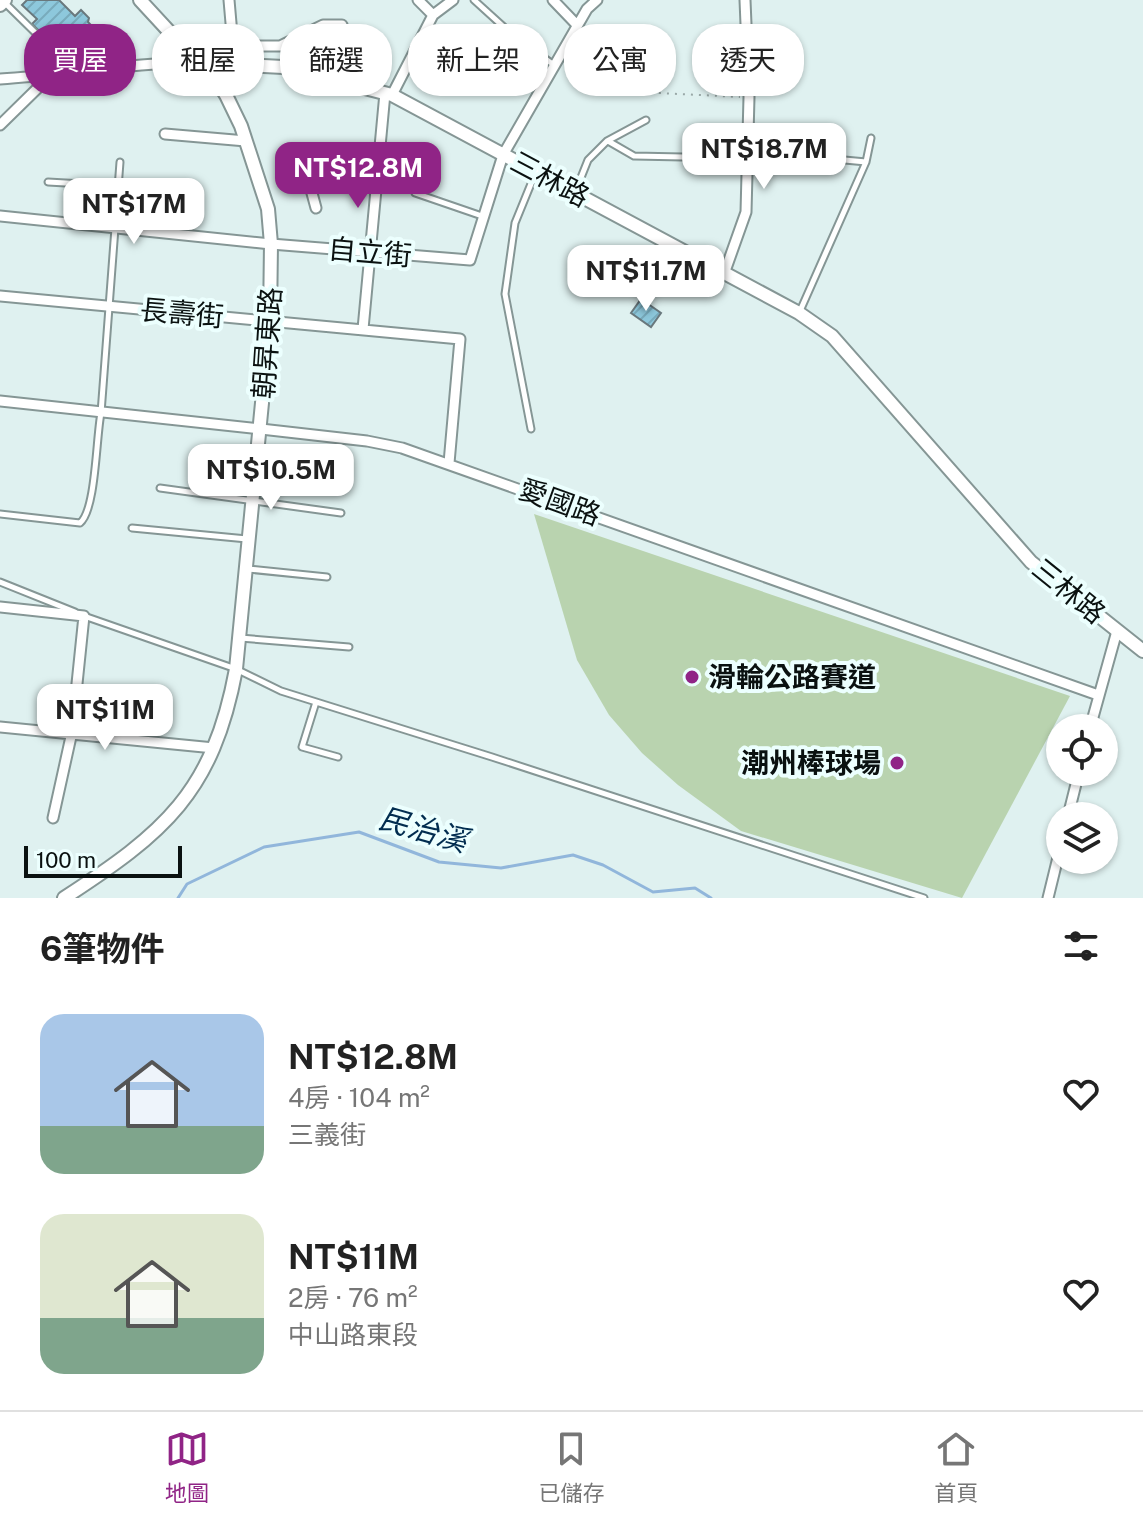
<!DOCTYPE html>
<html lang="zh-TW">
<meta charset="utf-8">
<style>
:root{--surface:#fff;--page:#f6f6f6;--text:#222;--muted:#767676;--line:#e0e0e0;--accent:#902486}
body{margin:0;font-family:"Public Sans","Noto Sans TC",sans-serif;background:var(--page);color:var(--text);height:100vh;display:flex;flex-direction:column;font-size:30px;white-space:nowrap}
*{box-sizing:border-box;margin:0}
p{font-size:26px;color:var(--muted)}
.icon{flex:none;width:44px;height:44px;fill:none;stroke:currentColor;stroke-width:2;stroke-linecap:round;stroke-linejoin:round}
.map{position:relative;height:898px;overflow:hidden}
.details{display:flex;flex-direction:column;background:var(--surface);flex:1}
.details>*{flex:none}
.banner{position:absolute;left:24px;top:24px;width:1096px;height:72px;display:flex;gap:16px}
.tools{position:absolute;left:1046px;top:714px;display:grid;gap:16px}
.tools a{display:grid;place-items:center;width:72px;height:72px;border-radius:50%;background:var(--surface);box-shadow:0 2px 6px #0004;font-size:40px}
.scale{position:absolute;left:24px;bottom:20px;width:158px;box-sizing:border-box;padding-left:8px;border:4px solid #0a1110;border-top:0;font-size:22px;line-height:28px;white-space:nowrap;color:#0a1110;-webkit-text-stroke:6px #ecfffe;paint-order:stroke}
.price{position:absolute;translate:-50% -68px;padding:0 18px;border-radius:16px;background:#fff;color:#222;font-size:26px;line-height:52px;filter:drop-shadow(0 2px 4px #0008)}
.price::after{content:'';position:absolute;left:50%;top:48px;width:24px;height:18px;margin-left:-12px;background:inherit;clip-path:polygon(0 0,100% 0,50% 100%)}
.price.current{background:var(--accent);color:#fff}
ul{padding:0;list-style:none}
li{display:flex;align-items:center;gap:24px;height:200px;padding:0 40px}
li span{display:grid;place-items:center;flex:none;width:224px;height:160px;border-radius:24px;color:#555}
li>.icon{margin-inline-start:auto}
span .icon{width:96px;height:96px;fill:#fffc;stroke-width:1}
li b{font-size:34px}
h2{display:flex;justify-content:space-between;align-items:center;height:96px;padding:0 40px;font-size:34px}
.tag{padding:0 28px;border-radius:32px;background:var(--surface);box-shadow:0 2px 6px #0004;font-size:28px;line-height:72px}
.tag.current{background:var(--accent);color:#fff}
.menu{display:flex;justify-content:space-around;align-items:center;height:112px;border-top:2px solid var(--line);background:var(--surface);font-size:22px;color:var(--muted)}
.menu a{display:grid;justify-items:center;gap:4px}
.menu .current{color:var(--accent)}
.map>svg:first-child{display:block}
.pitch{fill:#b9d3af}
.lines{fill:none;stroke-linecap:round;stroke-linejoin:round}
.stream{stroke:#91b6db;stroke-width:3}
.building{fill:url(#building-hatch);stroke:#69787d;stroke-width:2}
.lane-casing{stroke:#859695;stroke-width:9}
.street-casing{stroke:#859695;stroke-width:13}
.secondary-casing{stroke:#859695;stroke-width:16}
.path{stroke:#99a8a7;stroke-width:2;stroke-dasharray:2 6;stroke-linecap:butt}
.lane{stroke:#fff;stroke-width:5}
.street{stroke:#fff;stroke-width:9}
.secondary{stroke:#fff;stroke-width:12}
.poi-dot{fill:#902486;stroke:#ecfffe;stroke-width:3}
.labels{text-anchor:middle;stroke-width:8;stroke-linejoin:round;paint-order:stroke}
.street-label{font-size:28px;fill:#0a1110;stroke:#ecfffe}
.poi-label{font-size:28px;font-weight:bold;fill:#0a1110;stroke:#ecfffe;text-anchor:start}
.water-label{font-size:30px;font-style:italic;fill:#022d50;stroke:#ecfffe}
</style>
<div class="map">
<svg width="1143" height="898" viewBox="0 0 1143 898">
<defs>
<pattern id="building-hatch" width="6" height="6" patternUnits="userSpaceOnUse" patternTransform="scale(2)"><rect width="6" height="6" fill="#8dc8dc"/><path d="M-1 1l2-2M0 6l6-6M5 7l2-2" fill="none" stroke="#78abbc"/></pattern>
</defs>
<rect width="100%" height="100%" fill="#dff1f0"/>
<!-- pitch -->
<path class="pitch" d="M534 514 1070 696 962 898 741 831 678 785 642 753 609 715 577 660Z"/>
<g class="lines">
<!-- stream -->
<path class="stream" d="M178 898 187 884 264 847 359 832 439 862 501 868 573 855 603 865 653 892 695 888 711 898"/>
</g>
<!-- building -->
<path class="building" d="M27 0H59L75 16 81 10 89 18 88 22 106 41 100 56 86 50 77 59 70 53 66 57 32 24 37 19 22 5Z
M641 299 661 313 651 327 631 313Z"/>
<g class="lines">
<defs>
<path id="lane" d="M474 0 516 38 554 65
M4 2 61 58
M608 141 634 156 683 157
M749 151 866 162
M48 182 118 186
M576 190 588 160 607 141 646 120
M415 193 482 216
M800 311 866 162 871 138
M531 429 505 294 515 223 535 174
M160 488 341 513
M0 514 80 523C96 510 96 438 101 413L120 162
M132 528 247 539
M248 569 327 577
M0 582 75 612
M84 616 236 669 281 691 492 757 924 898
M240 638 349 647
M316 702 302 747 338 757"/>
<path id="street" d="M229 0 233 46
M418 0 433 15
M553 0 577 25
M188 52 233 46H280L323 25H342
M0 79C69 75 135 61 205 63
M392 95 433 15 453 0
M0 125 50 76
M165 134 246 141
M316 208 303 160 378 167
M0 216 271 244 470 260 503 155 587 9 597 0
M724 274 746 212 749 97 745 0
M0 296 460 339 449 463
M363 329 385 93
M0 401 261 429 367 441 402 448 1098 695
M0 607 84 616 72 732 53 818
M0 727 214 748
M1090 728 1117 631
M1068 816 1079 772
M1048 898 1060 849"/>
<path id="secondary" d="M0 5 5 0
M205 63 283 67 392 95 799 313 832 336 1031 562 1143 651
M64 898C164 833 213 793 236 669L270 321 271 244 268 209 241 126 226 95 205 63 188 52 140 0"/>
</defs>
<!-- lane casing -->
<use href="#lane" class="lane-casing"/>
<!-- street casing -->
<use href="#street" class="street-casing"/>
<!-- secondary casing -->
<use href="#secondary" class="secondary-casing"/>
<!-- path -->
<path class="path" d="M584 33 659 93 740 97"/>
<!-- lane -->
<use href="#lane" class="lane"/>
<!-- street -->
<use href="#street" class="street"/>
<!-- secondary -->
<use href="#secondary" class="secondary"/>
</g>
<!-- markers -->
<g class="poi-dot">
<circle cx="692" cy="677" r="8"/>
<circle cx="897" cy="763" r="8"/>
</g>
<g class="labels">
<!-- street labels -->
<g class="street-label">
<text transform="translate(550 179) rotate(28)" y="10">三林路</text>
<text transform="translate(370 252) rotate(5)" y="10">自立街</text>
<text transform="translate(182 313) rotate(5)" y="10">長壽街</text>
<text transform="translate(267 343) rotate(-86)" y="10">朝昇東路</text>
<text transform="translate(560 502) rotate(20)" y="10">愛國路</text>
<text transform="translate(1069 591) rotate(39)" y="10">三林路</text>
</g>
<!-- poi labels -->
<g class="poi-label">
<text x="708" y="687">滑輪公路賽道</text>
<text x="881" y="773" text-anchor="end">潮州棒球場</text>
</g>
<!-- water labels -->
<g class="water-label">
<text transform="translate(423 830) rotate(16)" y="10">民治溪</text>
</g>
</g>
</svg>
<div class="tools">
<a><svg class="icon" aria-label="locate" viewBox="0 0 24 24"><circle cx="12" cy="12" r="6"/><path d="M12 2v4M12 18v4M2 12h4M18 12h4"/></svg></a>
<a><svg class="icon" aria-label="layers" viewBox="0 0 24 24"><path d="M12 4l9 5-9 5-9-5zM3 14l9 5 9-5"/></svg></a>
</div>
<div class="scale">100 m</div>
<b class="price" style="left:764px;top:191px">NT$18.7M</b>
<b class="price current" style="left:358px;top:210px">NT$12.8M</b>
<b class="price" style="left:134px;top:246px">NT$17M</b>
<b class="price" style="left:646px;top:313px">NT$11.7M</b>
<b class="price" style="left:271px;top:512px">NT$10.5M</b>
<b class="price" style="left:105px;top:752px">NT$11M</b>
<div class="banner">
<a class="tag current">買屋</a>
<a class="tag">租屋</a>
<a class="tag">篩選</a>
<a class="tag">新上架</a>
<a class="tag">公寓</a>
<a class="tag">透天</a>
</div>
</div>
<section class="details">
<h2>6筆物件<svg class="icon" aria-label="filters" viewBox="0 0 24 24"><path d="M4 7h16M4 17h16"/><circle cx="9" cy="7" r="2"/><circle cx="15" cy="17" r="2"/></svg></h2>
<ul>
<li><span style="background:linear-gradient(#a9c7e8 70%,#7fa58c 0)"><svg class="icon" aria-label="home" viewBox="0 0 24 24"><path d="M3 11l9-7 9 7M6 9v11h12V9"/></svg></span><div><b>NT$12.8M</b><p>4房 · 104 m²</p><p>三義街</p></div><svg class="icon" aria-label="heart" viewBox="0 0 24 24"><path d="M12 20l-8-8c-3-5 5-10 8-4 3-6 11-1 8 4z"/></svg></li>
<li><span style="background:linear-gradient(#dfe7d0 65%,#7fa58c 0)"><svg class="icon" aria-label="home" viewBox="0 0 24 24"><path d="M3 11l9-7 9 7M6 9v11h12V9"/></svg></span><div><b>NT$11M</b><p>2房 · 76 m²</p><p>中山路東段</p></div><svg class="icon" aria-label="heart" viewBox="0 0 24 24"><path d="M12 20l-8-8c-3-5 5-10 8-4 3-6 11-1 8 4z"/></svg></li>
</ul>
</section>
<nav class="menu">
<a class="current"><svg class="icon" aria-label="map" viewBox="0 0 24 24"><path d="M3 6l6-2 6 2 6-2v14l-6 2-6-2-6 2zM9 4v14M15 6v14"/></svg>地圖</a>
<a><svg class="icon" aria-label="saved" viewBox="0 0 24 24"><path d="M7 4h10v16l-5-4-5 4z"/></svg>已儲存</a>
<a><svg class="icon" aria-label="home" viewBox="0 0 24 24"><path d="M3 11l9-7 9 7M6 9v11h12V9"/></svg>首頁</a>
</nav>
